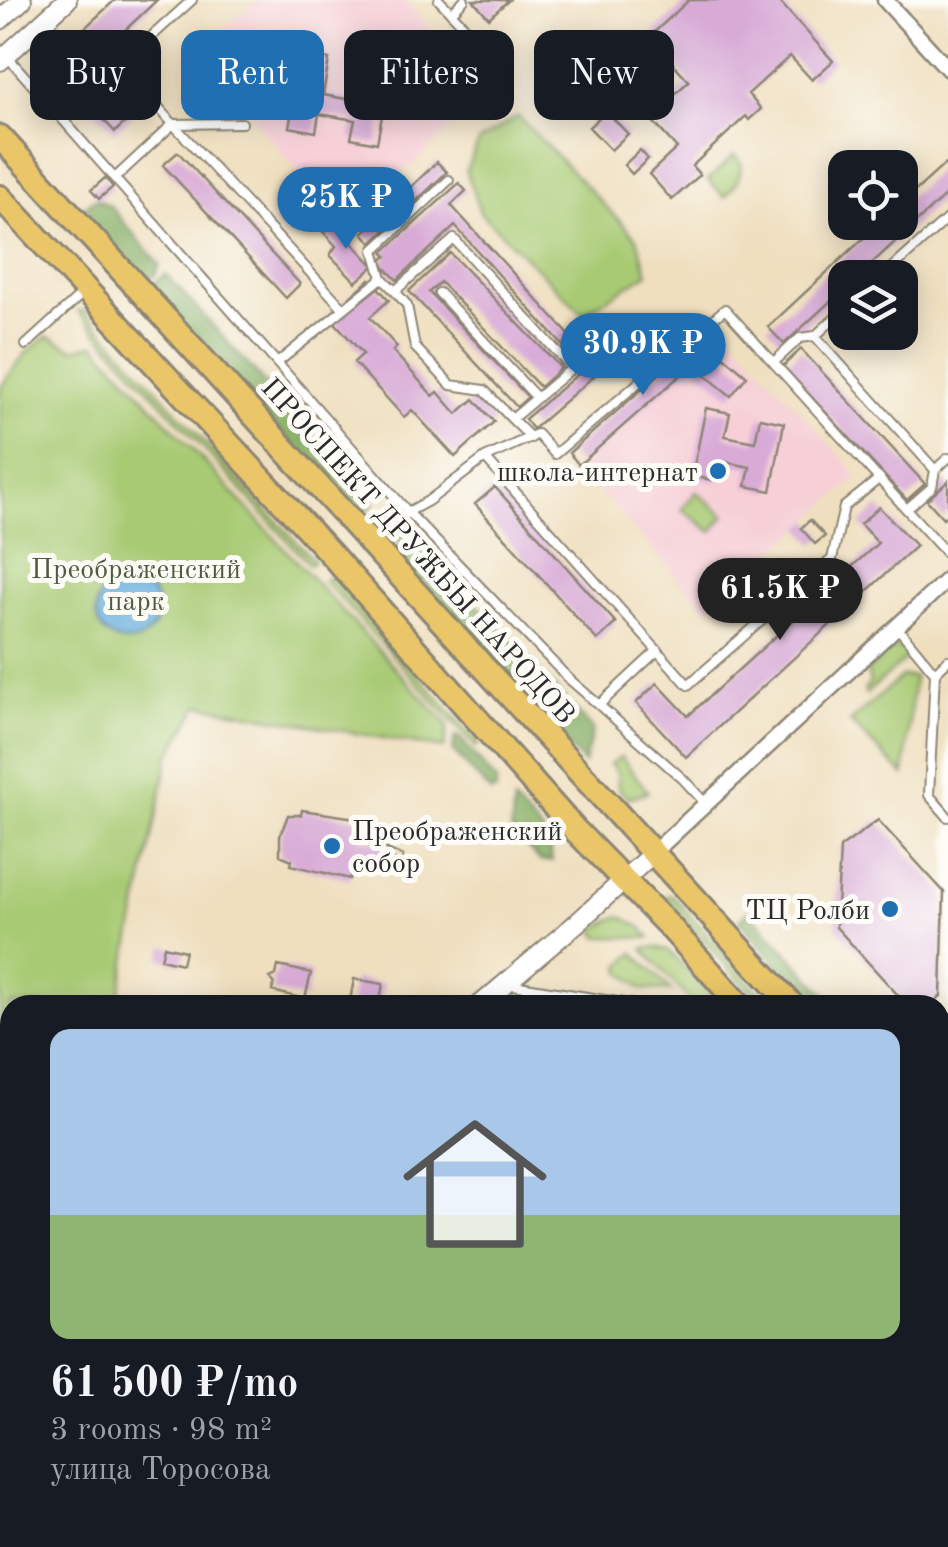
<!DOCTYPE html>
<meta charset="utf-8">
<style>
:root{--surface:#171b24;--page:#20242c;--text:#f1f3f6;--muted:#9ea1a6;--line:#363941;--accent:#1f6fb2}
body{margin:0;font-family:"Old Standard TT",serif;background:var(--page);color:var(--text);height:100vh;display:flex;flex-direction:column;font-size:38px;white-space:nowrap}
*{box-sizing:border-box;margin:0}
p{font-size:32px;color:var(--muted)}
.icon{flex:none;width:55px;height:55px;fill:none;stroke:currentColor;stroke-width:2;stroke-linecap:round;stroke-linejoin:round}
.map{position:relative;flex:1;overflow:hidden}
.details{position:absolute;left:0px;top:995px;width:950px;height:552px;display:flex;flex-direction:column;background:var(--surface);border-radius:30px 30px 0 0;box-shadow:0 5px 25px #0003}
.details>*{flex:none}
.banner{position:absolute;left:30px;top:30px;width:890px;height:90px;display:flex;gap:20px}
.fabs{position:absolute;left:828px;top:150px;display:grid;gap:20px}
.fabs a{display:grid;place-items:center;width:90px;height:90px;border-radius:20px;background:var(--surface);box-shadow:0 5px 25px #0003;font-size:50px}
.price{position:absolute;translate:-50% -85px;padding:0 22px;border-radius:35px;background:var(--accent);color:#fff;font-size:32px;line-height:65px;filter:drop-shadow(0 2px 5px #0008)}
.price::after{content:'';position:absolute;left:50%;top:60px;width:30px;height:22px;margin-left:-15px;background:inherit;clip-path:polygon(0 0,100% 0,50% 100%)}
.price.on{background:#222;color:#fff}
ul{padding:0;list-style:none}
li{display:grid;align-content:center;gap:20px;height:530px;padding:0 50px}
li+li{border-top:2px solid var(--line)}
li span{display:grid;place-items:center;height:310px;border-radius:20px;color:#555}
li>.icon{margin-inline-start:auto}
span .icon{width:180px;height:180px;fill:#fffc;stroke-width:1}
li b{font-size:42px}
.tag{padding:0 35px;border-radius:20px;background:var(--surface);box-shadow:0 5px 25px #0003;font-size:35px;line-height:90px}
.tag.on{background:var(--accent);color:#fff}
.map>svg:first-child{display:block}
.built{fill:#f6cfd7}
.green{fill:#a8ca73;stroke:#6a7a4f;stroke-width:2.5}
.forest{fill:#86ae65;stroke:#586c48;stroke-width:2.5}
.water{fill:#66aedd;stroke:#486c84;stroke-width:2.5}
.building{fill:#d8abd7}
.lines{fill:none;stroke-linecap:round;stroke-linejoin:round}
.service-casing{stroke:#8d8575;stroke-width:12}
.minor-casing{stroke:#8d8575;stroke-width:19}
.tertiary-casing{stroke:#8d8575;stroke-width:22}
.primary-casing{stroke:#8d8575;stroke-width:28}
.service{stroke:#fff;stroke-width:8}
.minor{stroke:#fff;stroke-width:14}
.tertiary{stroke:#fff;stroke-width:18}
.primary{stroke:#eac669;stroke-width:22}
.poi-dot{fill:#1f6fb2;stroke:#fdfcf7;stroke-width:4}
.labels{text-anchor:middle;stroke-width:10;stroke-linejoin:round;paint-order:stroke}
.poi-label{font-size:28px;fill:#2b2b2b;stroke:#fdfcf7;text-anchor:end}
.street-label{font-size:28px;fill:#2b2b2b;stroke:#fdfcf7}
.park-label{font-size:28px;fill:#505b41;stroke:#fdfcf7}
</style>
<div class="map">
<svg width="948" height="1547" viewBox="0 0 948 1547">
<rect width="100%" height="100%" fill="#fdfcf7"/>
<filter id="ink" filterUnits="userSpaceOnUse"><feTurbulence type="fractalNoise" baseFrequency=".01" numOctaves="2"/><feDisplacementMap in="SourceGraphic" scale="20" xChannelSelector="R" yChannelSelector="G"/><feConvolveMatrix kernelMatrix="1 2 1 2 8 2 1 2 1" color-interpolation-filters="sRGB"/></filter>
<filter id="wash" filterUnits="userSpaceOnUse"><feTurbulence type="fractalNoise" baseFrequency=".0048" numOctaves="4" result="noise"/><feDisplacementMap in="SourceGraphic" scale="40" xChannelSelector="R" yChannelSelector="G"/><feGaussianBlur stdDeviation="2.25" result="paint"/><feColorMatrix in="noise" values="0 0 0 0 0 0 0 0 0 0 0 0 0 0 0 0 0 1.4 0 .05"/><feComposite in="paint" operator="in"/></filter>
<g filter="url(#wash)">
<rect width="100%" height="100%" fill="#efdfbf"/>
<!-- built -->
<path class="built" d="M259 0H404L488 94 345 227 196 51Z
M727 330 858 476 708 610 577 467Z
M10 1419V1538H151L149 1547H0V1425Z
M524 1538H578L628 1547H522Z"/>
<!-- green -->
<path class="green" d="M518 116 637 239 648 273 583 314 480 212 466 170 479 141Z
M734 155 742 164C739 179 736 187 724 197L708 180Z
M78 311H85L314 561 310 565Z
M47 336 74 349 95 344 448 725 444 749 199 705 169 756 117 1005H10V1066L0 1064V388L26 353Z
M696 492 725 515 712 532 682 509Z
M330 576 479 743 476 747 324 580Z
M892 648H903L909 656 866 694 864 691 870 683 867 671Z
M902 676 914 677 904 775 850 722Z
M621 757 648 792 627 798 618 788 617 772 610 764Z
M668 895H672L771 1005H762L667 899Z
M620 916 641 927 650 938 599 937 594 929Z
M655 947 668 950 720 1005H694L643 949Z
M634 953 672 991 642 989 622 972 621 966Z"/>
<!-- forest -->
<path class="forest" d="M96 199 109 205 160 265 155 275 142 281 77 212Z
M166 274 374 504 359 518 148 288Z
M405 527 593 729 584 764 400 557 398 537Z
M455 737H459L496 781V790L491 792 453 751Z
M514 802 547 837 552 861H540L511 830Z
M749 911 836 1005H812L739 920Z"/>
<!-- water -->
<path class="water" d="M96 611a31 31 0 1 1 62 0a31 31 0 1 1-62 0Z"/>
<g id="blocks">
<!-- building -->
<path class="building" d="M115 0H157L88 65 134 114 115 132 49 61Z
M473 0H509L489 18Z
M689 0H778L833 61 812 80 790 56 748 94 761 109 749 120 746 116 692 166 700 175 672 200 649 174 677 148 646 114 656 104 660 108 689 81 668 58 655 70 636 49Z
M303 54 329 59 323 95 358 101 364 67 390 72 377 143 351 138 355 120 319 114 316 132 289 127Z
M606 111 628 134 611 150 589 127Z
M640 150 648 159 632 174 624 165Z
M178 152 300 284 286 298 163 165Z
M437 162 447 172 372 243 363 233Z
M945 164 948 167V193L856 278H845V288L784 344 768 327 881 222H900V205Z
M105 178 113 187 99 199 91 190Z
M459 183 466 191 451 205 601 370 533 429 525 419 584 369 455 226 397 280 380 262 387 256 383 252Z
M329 218 374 266 356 282 330 255 336 246 319 227Z
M450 253 561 368 540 387 440 282 429 292 528 397 517 407 409 291Z
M370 279 389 300 370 317 397 347 393 351 433 396 438 392 457 414 474 399 494 422 455 457 412 410 404 417 354 362 363 354 329 316Z
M708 331 718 342 579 465 569 453Z
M715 349 747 376 731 396 698 369Z
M801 349 925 484 907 500 783 366Z
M706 408 730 413 725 436 755 442 760 418 784 423 771 491 746 486 750 467 721 461 717 481 692 476Z
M948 481V514L943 518 927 500Z
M495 487 616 623 597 640 475 504Z
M879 507 916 546 686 757 636 703 657 683 688 716 878 543 860 524Z
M810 520 825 536 815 544 801 528Z
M302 810 362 819 358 835 361 839 384 840 382 847 403 856 402 862 389 859 388 863 380 861 378 868 357 861 353 864 350 879 291 865 292 860 280 855V836L288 815H301Z
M878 820 944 892 941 996 930 1005H907L836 927 840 848Z
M164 946 185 951 182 964 161 959Z
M278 966 311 973 305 999 272 991 274 983 270 978 276 975Z
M354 979 383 984 379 1005H359L350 1001Z
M8 1154H10V1216L0 1214V1192Z
M0 1265 10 1267V1293L0 1290Z
M940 1315 948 1324V1359L940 1350Z
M948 1495V1522L940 1530V1502Z
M8 1520 10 1538H89L87 1547H53L32 1542 31 1547H3Z
M206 1538H228L226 1547H204Z
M328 1538H353L351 1547H326Z
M436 1538H459L457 1547H434Z
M901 1538H931L921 1547H891Z"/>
</g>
</g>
<g filter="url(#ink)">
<use href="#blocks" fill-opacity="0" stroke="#8d8575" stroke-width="2.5"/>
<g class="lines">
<defs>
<path id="service" d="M192 0 121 64 173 124 242 123
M439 0 505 69
M451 13 464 0
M6 55 277 363
M115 178 173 124 343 308
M382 278 374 250 449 180
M881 278 948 218
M395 291 407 305 415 347 451 385 484 390 512 419
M439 293 537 398
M815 336 935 470 948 458
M26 345 82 294
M774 362 800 338 815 336 845 309
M531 438 512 419 572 368 454 239 395 291 382 278 277 363 408 512 569 679 599 705
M485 458 688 685 832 559 844 507 880 478
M908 508 932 487 935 470
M373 542 408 512 428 501 485 458 537 434 555 454 725 309 948 555
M897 627 935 673 929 795 948 817
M658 650 599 705 683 779 706 804
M935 673 948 660
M507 984 636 1005
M940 1107 948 1101
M0 1305 10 1308
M940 1375 948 1384
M940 1476 948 1468
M692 1538 738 1546
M804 1538 814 1547
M187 1547 189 1538
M364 1547 366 1538
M421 1547 423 1538
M637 1547 639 1538
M864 1547 874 1538"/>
<path id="minor" d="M885 0 948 69
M653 853 948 579
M274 1547 276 1538"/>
<path id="tertiary" d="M0 20 22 0
M0 61 67 0
M480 1005 577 923 653 853
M0 1100 10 1102"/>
<path id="primary" d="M0 137 792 1005
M0 197 330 553 575 830 670 927 740 1005
M940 1169 948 1177
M940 1227 948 1236"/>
</defs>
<!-- service casing -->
<use href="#service" class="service-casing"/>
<!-- minor casing -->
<use href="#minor" class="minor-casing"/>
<!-- tertiary casing -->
<use href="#tertiary" class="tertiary-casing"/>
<!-- primary casing -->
<use href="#primary" class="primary-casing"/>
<!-- service -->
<use href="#service" class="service"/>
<!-- minor -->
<use href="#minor" class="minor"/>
<!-- tertiary -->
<use href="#tertiary" class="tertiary"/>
<!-- primary -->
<use href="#primary" class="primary"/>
</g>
</g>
<!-- markers -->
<g class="poi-dot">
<circle cx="718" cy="471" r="10"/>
<circle cx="332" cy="846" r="10"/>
<circle cx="890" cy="909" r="10"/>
</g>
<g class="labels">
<!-- poi labels -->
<g class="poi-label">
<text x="698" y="481">школа-интернат</text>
<text x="352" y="840" text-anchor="start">Преображенский<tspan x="352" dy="32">собор</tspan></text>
<text x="870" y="919">ТЦ Ролби</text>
</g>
<!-- street labels -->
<g class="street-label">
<text transform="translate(419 550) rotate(48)" y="10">ПРОСПЕКТ ДРУЖБЫ НАРОДОВ</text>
</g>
<!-- park labels -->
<g class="park-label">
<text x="136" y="578">Преображенский<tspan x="136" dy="32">парк</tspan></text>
</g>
</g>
</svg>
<div class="fabs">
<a><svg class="icon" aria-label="locate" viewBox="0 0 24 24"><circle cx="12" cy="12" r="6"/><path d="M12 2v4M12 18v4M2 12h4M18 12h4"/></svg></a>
<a><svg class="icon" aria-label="layers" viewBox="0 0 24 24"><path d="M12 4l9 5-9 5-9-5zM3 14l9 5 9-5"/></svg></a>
</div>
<b class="price" style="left:346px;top:252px">25K ₽</b>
<b class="price" style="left:643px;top:398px">30.9K ₽</b>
<b class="price on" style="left:780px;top:643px">61.5K ₽</b>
<div class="banner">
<a class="tag">Buy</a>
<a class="tag on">Rent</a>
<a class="tag">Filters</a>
<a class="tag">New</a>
</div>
<section class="details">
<ul>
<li><span style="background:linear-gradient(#a9c7e8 60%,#8fb573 0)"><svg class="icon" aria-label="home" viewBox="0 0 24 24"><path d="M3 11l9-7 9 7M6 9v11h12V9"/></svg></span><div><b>61 500 ₽/mo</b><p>3 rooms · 98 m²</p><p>улица Торосова</p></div></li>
</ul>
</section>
</div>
